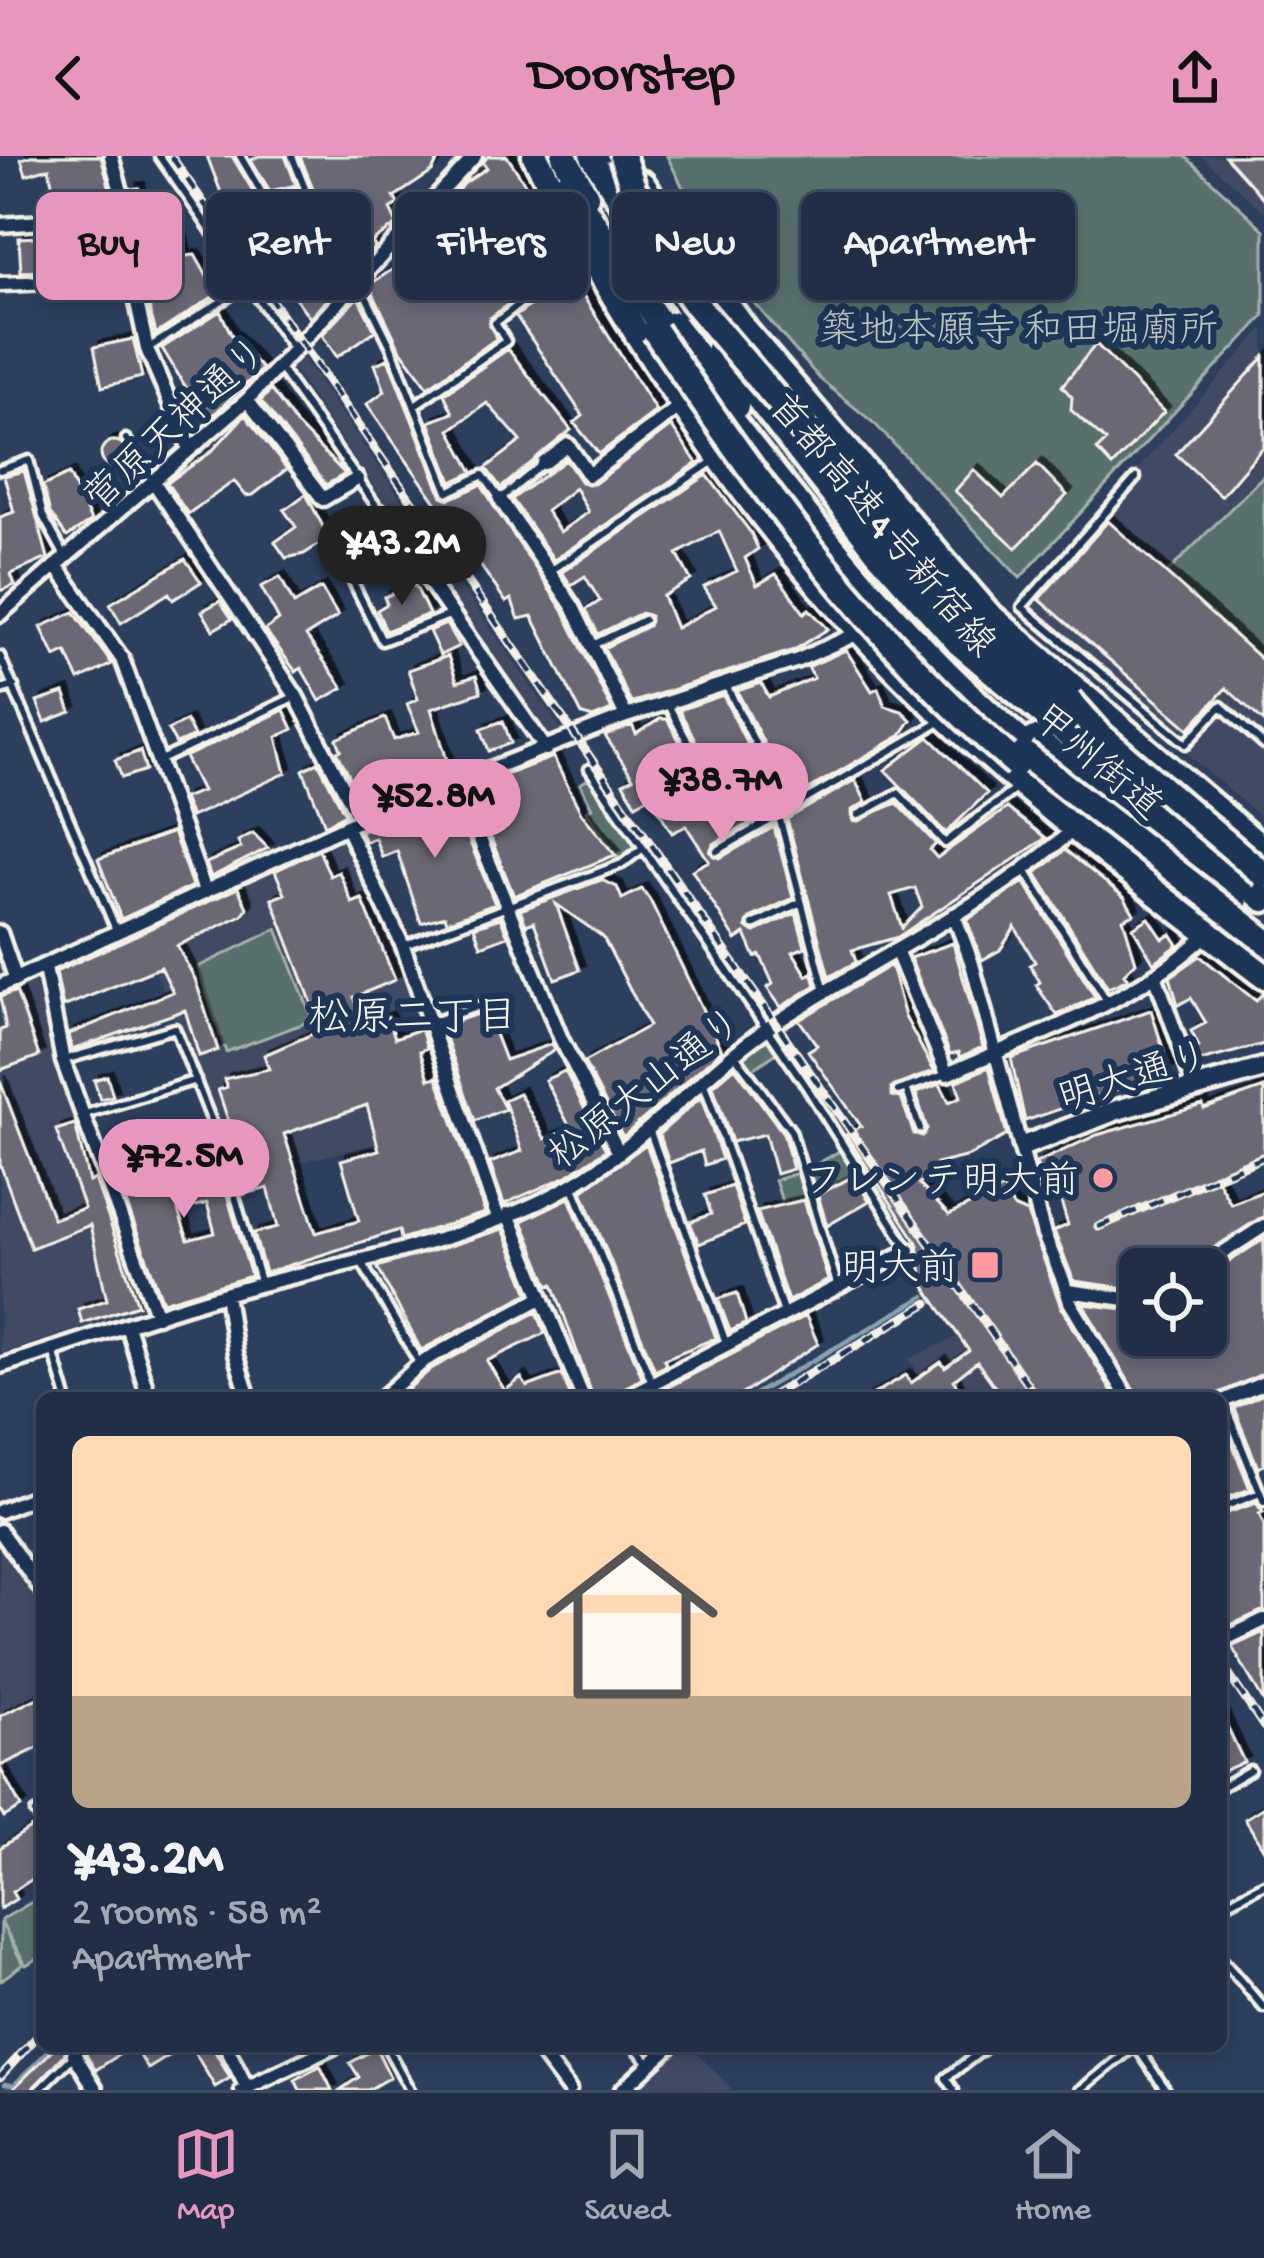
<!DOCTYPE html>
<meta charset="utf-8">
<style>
:root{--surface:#212f46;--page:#2d3b51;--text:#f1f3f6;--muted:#a2a9b3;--line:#3e4a5f;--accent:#e797bd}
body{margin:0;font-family:"Gochi Hand","Klee One",sans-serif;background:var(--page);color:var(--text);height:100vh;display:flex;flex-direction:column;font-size:45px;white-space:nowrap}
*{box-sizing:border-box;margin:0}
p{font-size:39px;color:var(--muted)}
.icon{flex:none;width:66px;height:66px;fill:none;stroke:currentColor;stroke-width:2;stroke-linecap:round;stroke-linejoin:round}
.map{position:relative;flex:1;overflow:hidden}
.details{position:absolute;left:36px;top:1236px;width:1191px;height:660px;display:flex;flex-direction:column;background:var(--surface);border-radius:18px;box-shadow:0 6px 18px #0003,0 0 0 3px var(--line)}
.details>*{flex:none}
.top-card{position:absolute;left:36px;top:36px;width:1194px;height:108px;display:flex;gap:24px}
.controls{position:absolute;left:1119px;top:1092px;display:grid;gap:24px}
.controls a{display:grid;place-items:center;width:108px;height:108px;border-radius:18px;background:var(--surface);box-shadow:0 6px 18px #0003,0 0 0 3px var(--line);font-size:60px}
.price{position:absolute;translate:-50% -102px;padding:0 27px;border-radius:42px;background:var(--accent);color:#111;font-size:39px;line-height:78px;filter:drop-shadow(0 3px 6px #0008)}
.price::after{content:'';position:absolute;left:50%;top:72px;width:36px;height:27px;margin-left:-18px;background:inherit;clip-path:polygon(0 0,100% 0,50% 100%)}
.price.on{background:#222;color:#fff}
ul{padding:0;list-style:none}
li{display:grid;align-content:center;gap:24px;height:636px;padding:0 36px}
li+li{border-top:3px solid var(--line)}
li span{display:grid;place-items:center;height:372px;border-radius:18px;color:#555}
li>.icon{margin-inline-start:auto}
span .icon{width:216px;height:216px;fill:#fffc;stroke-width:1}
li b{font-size:51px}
.pill{padding:0 42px;border-radius:18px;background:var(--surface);box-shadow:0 6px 18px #0003,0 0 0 3px var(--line);font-size:42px;line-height:108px}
.pill.on{background:var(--accent);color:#111}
header{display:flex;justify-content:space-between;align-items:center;height:156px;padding:0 36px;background:var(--accent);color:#111;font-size:54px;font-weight:600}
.tab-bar{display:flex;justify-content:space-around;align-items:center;height:168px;border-top:3px solid var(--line);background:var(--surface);font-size:33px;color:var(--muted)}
.tab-bar a{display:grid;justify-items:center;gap:6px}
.tab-bar .on{color:var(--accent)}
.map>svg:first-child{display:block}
.built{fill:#3f4b64}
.green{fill:#58706d;stroke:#a6b0aa;stroke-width:3}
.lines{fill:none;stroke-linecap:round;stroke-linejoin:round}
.stream{stroke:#89a1ae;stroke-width:4.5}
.building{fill:#6a6874;stroke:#f4f1e8;stroke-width:3;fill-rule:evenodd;filter:url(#shadow)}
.lane-casing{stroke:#f4f1e8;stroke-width:15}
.street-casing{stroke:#f4f1e8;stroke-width:21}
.secondary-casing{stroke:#f4f1e8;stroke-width:27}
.highway-casing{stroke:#f4f1e8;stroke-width:33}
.lane{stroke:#1d3557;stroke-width:6}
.street{stroke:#1d3557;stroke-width:12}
.secondary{stroke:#1d3557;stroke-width:18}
.highway{stroke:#1d3557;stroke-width:24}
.rail-casing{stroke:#f4f1e8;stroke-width:9}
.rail{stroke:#1d3557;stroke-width:4.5;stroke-dasharray:14;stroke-linecap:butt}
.street-bridge-casing{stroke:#f4f1e8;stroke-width:21;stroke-linecap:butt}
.highway-bridge-casing{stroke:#f4f1e8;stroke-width:33;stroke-linecap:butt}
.street-bridge{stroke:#1d3557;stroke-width:12}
.highway-bridge{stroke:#1d3557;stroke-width:24}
.poi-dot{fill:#ff9aa2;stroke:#1d3557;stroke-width:4.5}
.labels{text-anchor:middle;stroke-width:12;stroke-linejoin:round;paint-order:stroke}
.park-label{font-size:39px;fill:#bdc4bd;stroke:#1d3557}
.street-label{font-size:39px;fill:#f4f1e8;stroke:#1d3557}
.poi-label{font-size:39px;fill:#f4f1e8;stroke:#1d3557;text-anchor:end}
.neighbourhood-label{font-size:42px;fill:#f4f1e8;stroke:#1d3557}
</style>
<header><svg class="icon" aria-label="back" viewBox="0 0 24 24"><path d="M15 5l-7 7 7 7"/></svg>Doorstep<svg class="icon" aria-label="share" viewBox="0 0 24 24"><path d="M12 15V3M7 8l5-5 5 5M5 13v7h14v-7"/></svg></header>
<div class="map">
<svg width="1264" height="1934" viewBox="0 0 1264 1934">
<defs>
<filter id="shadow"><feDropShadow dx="5.5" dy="-5.5" stdDeviation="0" flood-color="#0009"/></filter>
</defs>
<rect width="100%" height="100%" fill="#2c3f5d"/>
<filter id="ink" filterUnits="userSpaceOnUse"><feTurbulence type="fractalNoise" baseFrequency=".00833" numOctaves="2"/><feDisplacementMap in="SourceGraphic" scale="24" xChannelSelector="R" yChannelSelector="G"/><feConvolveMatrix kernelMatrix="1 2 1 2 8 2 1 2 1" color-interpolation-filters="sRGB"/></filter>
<g filter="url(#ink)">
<!-- built -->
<path class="built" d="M1201 0H1264V56Z
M1264 172V664L1015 450Z
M301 199 565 579 549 586 290 209Z
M344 678 398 793 416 849 374 863 386 904 378 987 234 1023 202 927 137 771Z
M35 825 60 926 145 1150 0 1198V838Z
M959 1180 1002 1242H935L909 1203Z
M0 1387 42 1446V1594L0 1614Z
M681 1890H690L733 1934H647L642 1927Z"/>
<!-- green -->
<path class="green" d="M667 0H1185L1264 74V160L1020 422 875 268 820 223 755 148 716 98Z
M121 70V115L46 120 42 76Z
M1264 319V502L1261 505 1166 418Z
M590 622 635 690 619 703 586 655 592 652 580 628Z
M277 773 313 864 226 896 198 811Z
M767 880 778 896 752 914 741 898Z
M841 994 856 1017 815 1039 807 1014Z
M798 1017 805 1042 783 1049 775 1024Z
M42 1740V1800L26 1809 2 1768 23 1808 0 1825 1 1764Z"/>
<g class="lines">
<!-- stream -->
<path class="stream" d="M748 1242 925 1140
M5 1928 14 1929 53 1890"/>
</g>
<!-- building -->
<path class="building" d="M31 0H101L114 48 88 52 86 45 57 51 49 12 26 19 21 3Z
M207 0H232L262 50 301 44 347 121 310 162 254 85 241 56 234 60 225 47Z
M259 0H285L296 29 270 35 251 4Z
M300 0H440L432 16 394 41 398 48 390 53 397 68 372 86 375 91 358 110 321 52Z
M488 0H507L529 34 534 46 528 50 562 106 490 162 496 183 428 231 400 193 369 129 419 96 410 85 465 27 487 12 483 7Z
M1225 0H1264V43Z
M139 32 145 56 161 54 167 85H182L185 100 195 99 217 138 156 178 142 122 141 100 148 99 131 33Z
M39 81 40 115 21 116 19 82Z
M570 119 656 255 599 298 574 267 583 260 516 160Z
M358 141 375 175 337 201 322 179Z
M220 155 231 178 262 213 212 260 205 250 199 253 162 192Z
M133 183 142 221 102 231 94 191Z
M1096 188 1164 256 1112 310 1097 294 1106 285 1071 254 1072 241 1062 230Z
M508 193 571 274 501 332 486 312 521 285 487 247 450 274 473 316 452 326 429 266 453 257 444 238Z
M1264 201V290L1221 340 1176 298Z
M388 203 442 340 450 343 481 329 564 456 612 554 593 562 582 559 532 460 519 463 511 443 506 446 367 248 385 235 375 208Z
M271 234 296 268 345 318 326 329 261 245Z
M245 259 287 313 253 339 246 340 234 325 188 358 167 327 211 296Z
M671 270 697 307 554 404 512 343 566 304 581 326 594 328ZM575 332 588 356 560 376 546 355Z
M101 298a13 13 0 1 1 26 0a13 13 0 1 1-26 0Z
M1037 308 1067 339 1016 392 955 335 974 314 1003 342Z
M24 315 48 402 11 418 15 429 0 435V361L14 356 4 320Z
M69 318 91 365 67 381 50 357 43 330Z
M707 319 751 377 758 393 745 402 757 429 776 418 804 457 809 453 828 473 794 494 631 547 604 492 648 470 650 460 641 457 598 478 586 454 600 445 585 420 571 429 562 416ZM719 375 737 415 704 431 716 450 676 472 663 440 691 424 677 398Z
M306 338 329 382 304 398 286 402 275 386 296 371 284 354Z
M365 357 371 371 354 377 348 365Z
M1108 365 1264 506V566L1226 532 1189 573 1039 443Z
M185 403 201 426 173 444 169 437 121 467 110 448Z
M280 421 294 448 321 432 338 460 306 480 343 532 320 545 301 512 296 516 265 474 279 464 261 431Z
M415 429 429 458 386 475 377 454 387 448 384 441Z
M220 445 232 463 213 474 202 455Z
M74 456 112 508 79 524 66 496 55 501 41 471Z
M446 468 459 490 440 499 429 475Z
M846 494 872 535 878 532 885 550 902 555 911 564 900 580 783 648 769 597 737 535 761 527 769 541 814 522 808 511Z
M448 500 457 526 476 520 481 536 431 553 451 617 365 651 337 596 341 594 337 583 385 562 394 584 419 576 407 548 418 543 408 514Z
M64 537 71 556 45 566 37 546Z
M723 539 751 596 713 617 679 554Z
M284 554 293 573 277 581 286 617 191 661 183 642 202 635 185 601Z
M660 563H667L707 634 758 610 770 656 713 688 710 696 720 702 774 671 793 742 750 762 746 771 755 776 796 757 805 791 793 796 807 820 812 817 816 829 781 851 767 832 773 828 760 799 755 801 745 778 736 784 692 714 709 705 686 670 672 677 650 640 636 648 623 627 633 622 605 580 632 569 636 578Z
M186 565 194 580 176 588 168 574Z
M503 565 511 587 489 595 481 573Z
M929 581 987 637 946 677 885 614Z
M140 595 146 614 122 622 115 604Z
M553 601 581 657 615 699 514 740 471 632Z
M318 606 345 658 325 669 303 614Z
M855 624 866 646 852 654 853 665 897 647 936 688 930 694 937 702 1007 652 1046 682 898 781 852 794 856 806 829 821 787 663ZM915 732 922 751 902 772 891 739Z
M451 640 495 748 447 766 445 760 421 767 397 695 382 701 375 682 365 686 360 675Z
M173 676 192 730 121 763 98 703Z
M253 677 268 692 211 721 206 707 241 692 238 685Z
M319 694 330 720 339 716 352 747 362 743 395 824 354 841 365 869 388 861 395 882 421 873 427 892 420 895 429 923 437 921 485 1057 401 1083 399 1074 265 1117 254 1077 278 1071 268 1032 242 1039 225 978 232 976 218 934 227 931 224 923 269 913 264 899 322 874 272 743 285 738 275 715ZM367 949 379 994 341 1004 359 1065 316 1077 284 978Z
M1065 694 1124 741 1134 758 1123 763 1136 806 1124 818 1128 823 1108 832 1036 717Z
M601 724 617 731 622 743 642 733 650 744 722 894 623 981 584 906 649 870 603 781 556 748 580 814 555 823 534 766 526 769 520 754Z
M1024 726 1095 841 1057 859 1036 829 1040 826 1030 809 1035 806 1015 771 1000 794 982 804 967 764Z
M238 732 247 752 242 759 177 790 195 823 218 894 199 900 185 854 72 894 69 878 173 836 161 811 63 851 56 816Z
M500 762 508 780 481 790 474 771Z
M1149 762 1163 783 1171 778 1178 789 1154 807 1133 772Z
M953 787 983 891 960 901 959 896 950 898 910 802Z
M1200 800 1256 845 1264 836V888L1197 906 1193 895 1199 891 1191 875 1206 867 1191 842 1178 849 1170 821Z
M891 809 905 861 934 915 891 932 892 940 901 942 914 978 923 980 927 973 916 937 940 928 949 946 961 941 956 926 989 911 1007 979 969 1000 936 1008 939 1016 919 1028 949 1059 1004 1032 1013 1051 1027 1057 1061 1151 1116 1242H1003L977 1206 954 1224 961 1242H867L906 1219 911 1227 941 1206 945 1212 969 1195 923 1128 918 1088 846 979 861 970 808 895 817 889 799 864Z
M16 835 39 900 0 914V874L6 872 0 841Z
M1151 854 1170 915 1025 965 1011 902Z
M486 855 505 904 552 888 555 894 494 932 505 953 475 965 442 870Z
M735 911 783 977 793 1013 776 1018 765 978 732 986 713 930Z
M565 915 606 994 567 1020 504 1048 490 1007 522 995 504 944 519 937 545 983 571 973 545 924Z
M107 920 113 940 100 943 94 924Z
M0 925 53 1063 84 1052 56 974 75 968 89 1026 95 1023 138 1149 82 1167 78 1153 107 1144 90 1069 31 1092 0 1008Z
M1264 932V997L1214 1018 1231 1048 1264 1035V1060L1185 1113H1140V1134L1074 1125 1054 1075 1068 1069 1051 1013 1039 1017 1036 1007 1097 979 1203 949 1204 953Z
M701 941 722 1003 705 1009 701 995 669 1007 659 978Z
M211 985 251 1120 163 1146 114 1014ZM207 1047 215 1077 188 1084 178 1055Z
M646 988 716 1182 664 1203 666 1208 655 1214 582 1035Z
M854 1020 869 1045 827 1070 818 1039Z
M732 1030 745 1069 699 1088 690 1066 711 1058 705 1039Z
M569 1042 642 1221 614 1242 593 1241 553 1128 549 1130 522 1065Z
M804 1044 828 1124 788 1145 757 1055Z
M503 1073 529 1137 421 1194 377 1111Z
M1264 1083V1217L1212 1242H1138L1083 1148 1140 1155V1179H1206V1120Z
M737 1137 746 1167 730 1175 718 1143Z
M537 1156 545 1177 487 1205 505 1235 521 1222 527 1231 562 1218 571 1242H414L408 1233 431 1213Z
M806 1160 818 1188 736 1242H647Z
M1264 1238V1309L1258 1312 1234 1252Z
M1221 1260 1250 1333 1221 1344Z
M1256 1347 1263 1356 1259 1358 1264 1369V1454L1228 1470 1221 1462V1359Z
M1264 1476V1546L1232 1491Z
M42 1540V1590L0 1610V1560Z
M1221 1557 1244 1606 1221 1616Z
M0 1612 21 1651 4 1661 0 1654Z
M1264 1651V1694L1245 1663Z
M42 1664V1717L12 1736 16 1743 0 1753V1692Z
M57 1890H67L64 1899 32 1934H12Z
M91 1890H132L96 1914 86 1898Z
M134 1890H185L148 1913Z
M191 1890H212L230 1922 215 1931Z
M376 1892 390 1921 368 1934H340L359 1921 350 1907Z
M320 1910 332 1934H300L295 1924Z"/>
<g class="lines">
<defs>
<path id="lane" d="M159 0 294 194
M240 0 266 44 305 35
M292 0 314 55 359 126 391 191 448 336 483 319 500 343 544 307
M150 191 247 129
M279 211 380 355
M415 249 506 185 495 167 584 98
M126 283 153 325
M0 314 29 304 43 360 65 400
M1136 322 1022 451 1186 588 1221 550 1264 589
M403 392 348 416 382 485 452 458
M552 414 715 304
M595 488 644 464
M0 500 117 776
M725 527 765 607 824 832
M0 534 14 530
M668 549 710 627 762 599
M159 605 296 540
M589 613 806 930 907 1091
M858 659 898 637 945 687 1014 634
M717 695 938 567
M1026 716 1107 845
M753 769 801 746
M403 790 622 708 643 692
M432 866 480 850
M735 899 791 975 838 1131
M64 904 175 872 216 976 260 1125
M703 925 784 1157
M906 932 920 973
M898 935 947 918
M85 958 196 924
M649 973 726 1187
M104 1009 216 976
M572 1029 651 1224
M362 1107 418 1205
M53 1194 67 1242
M1223 1245 1264 1346
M1221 1352 1260 1337
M1221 1631 1250 1614
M35 1657 42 1654
M1221 1751 1264 1728
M1221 1802 1264 1852
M386 1890 410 1934
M634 1890 650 1908
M1136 1890 1166 1934
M39 1934 84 1890
M954 1934 946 1922 988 1890
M1080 1934 1135 1890"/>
<path id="street" d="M111 0 128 60 132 123 147 193 189 291
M0 69 128 60
M0 128 132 123
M247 244 323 343 357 323
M544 307 568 289 589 319 680 250
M153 325 296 540 360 664
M500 343 573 451 626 560
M381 356 546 593
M58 412 122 503 204 732
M0 458 247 244 475 0
M457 627 561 883 618 995
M346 670 403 790 498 1062
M954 759 972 808 1044 1079
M0 777 16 824
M896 794 947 918C1033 879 1138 846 1207 778
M45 812 63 905 157 1160
M1155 819 1195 931
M0 830 360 664 626 560 798 504 861 476
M508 1058 583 1242
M1198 1113 1264 1070
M1063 1124 1070 1146 1128 1242
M1068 1135 1140 1145
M226 1138 235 1198 249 1242
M127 1169 149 1242
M0 1210C81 1186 161 1155 243 1133 352 1104 473 1086 572 1029 651 983 709 908 786 860 883 798 989 749 1075 672
M382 1242 425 1204 541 1142
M624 1242 909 1094
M1221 1246 1264 1227
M0 1355 42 1338
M0 1375 42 1434
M1221 1485 1264 1464
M226 1890 248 1934
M536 1890 569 1934
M74 1898 96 1934
M242 1934 335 1890
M622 1934 670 1890"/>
<path id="secondary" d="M1023 990 1117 954 1264 912"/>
<path id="highway" d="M535 0C645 206 774 402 947 562 1046 654 1156 737 1264 820
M564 0 586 40
M593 0 687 150
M568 28 674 189
M642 28 746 176 988 458 1264 694
M673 168 736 250
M719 192 877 395 959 487 1264 743
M713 241C815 372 914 499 1044 605
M821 295 972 473 1083 569
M1035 583 1235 748"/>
</defs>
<!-- lane casing -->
<use href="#lane" class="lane-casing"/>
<!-- street casing -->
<use href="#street" class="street-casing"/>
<!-- secondary casing -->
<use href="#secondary" class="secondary-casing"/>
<!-- highway casing -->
<use href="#highway" class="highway-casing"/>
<!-- lane -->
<use href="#lane" class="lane"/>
<!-- street -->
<use href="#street" class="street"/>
<!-- secondary -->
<use href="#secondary" class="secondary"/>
<!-- highway -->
<use href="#highway" class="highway"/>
<defs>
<path id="rail" d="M171 0 1037 1242
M1098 1071 1264 1001
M768 1242 928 1147
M1221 1507 1264 1571
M0 1921 42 1875"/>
</defs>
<!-- rail casing -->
<use href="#rail" class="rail-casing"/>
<!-- rail -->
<use href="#rail" class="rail"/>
<defs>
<path id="street-bridge" d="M1044 1079 1063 1124"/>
<path id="highway-bridge" d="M622 0 637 43
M631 28 692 144 821 295
M655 175C761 334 870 483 1016 608
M1069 544 1100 579 1264 719
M1024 598 1264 784"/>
</defs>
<!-- street-bridge casing -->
<use href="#street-bridge" class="street-bridge-casing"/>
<!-- highway-bridge casing -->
<use href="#highway-bridge" class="highway-bridge-casing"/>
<!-- street-bridge -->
<use href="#street-bridge" class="street-bridge"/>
<!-- highway-bridge -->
<use href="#highway-bridge" class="highway-bridge"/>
</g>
</g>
<!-- markers -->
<g class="poi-dot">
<circle cx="1103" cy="1022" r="12"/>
<rect x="970" y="1094" width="30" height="30" rx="6"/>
</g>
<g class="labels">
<!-- park labels -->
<g class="park-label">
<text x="1019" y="185">築地本願寺 和田堀廟所</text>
</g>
<!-- street labels -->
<g class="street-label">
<text transform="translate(174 266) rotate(-43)" y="14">菅原天神通り</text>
<text transform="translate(884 367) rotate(50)" y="14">首都高速4号新宿線</text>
<text transform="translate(1099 604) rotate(40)" y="14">甲州街道</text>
<text transform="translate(1133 918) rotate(-17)" y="14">明大通り</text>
<text transform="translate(644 930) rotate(-38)" y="14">松原大山通り</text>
</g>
<!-- poi labels -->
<g class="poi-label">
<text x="1079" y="1036">フレンテ明大前</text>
<text x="958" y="1123">明大前</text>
</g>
<!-- neighbourhood labels -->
<g class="neighbourhood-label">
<text x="413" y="873">松原二丁目</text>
</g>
</g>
</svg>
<div class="controls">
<a><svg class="icon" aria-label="locate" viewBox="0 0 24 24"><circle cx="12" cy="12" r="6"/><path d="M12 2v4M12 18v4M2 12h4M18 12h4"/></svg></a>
</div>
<b class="price on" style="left:402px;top:452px">¥43.2M</b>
<b class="price" style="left:722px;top:689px">¥38.7M</b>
<b class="price" style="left:435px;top:705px">¥52.8M</b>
<b class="price" style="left:184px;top:1065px">¥72.5M</b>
<div class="top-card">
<a class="pill on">Buy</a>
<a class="pill">Rent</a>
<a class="pill">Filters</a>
<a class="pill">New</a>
<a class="pill">Apartment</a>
</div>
<section class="details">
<ul>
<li><span style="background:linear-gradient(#ffd9b3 70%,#b9a48a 0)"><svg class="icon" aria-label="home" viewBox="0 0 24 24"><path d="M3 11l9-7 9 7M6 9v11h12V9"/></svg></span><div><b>¥43.2M</b><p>2 rooms · 58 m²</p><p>Apartment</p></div></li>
</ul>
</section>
</div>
<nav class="tab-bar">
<a class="on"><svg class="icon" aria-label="map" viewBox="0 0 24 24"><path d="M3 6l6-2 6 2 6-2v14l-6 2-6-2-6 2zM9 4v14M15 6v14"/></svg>Map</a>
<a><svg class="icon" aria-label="saved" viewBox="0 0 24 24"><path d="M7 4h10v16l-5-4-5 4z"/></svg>Saved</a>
<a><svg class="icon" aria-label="home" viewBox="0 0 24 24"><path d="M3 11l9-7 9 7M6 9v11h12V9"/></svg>Home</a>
</nav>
